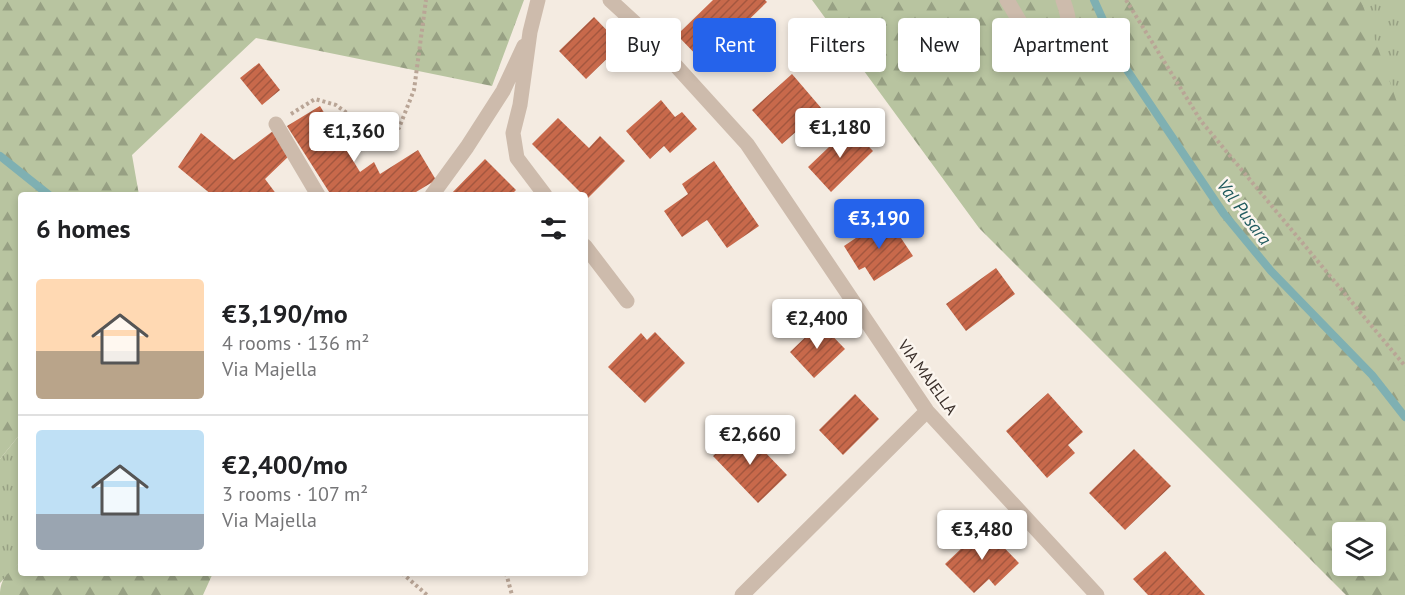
<!DOCTYPE html>
<meta charset="utf-8">
<style>
:root{--surface:#fff;--page:#f6f6f6;--text:#202124;--muted:#757577;--line:#e0e0e0;--accent:#2563eb}
body{margin:0;font-family:"PT Sans",sans-serif;background:var(--page);color:var(--text);height:100vh;display:flex;flex-direction:column;font-size:22px;white-space:nowrap}
*{box-sizing:border-box;margin:0}
p{font-size:20px;color:var(--muted)}
.icon{flex:none;width:33px;height:33px;fill:none;stroke:currentColor;stroke-width:2;stroke-linecap:round;stroke-linejoin:round}
.map{position:relative;flex:1;overflow:hidden}
.panel{position:absolute;left:18px;top:192px;width:570px;height:384px;display:flex;flex-direction:column;background:var(--surface);border-radius:6px;box-shadow:0 3px 9px #0003}
.panel>*{flex:none}
.banner{position:absolute;left:606px;top:18px;width:570px;height:54px;display:flex;gap:12px}
.tools{position:absolute;left:1332px;top:522px;display:grid;gap:12px}
.tools a{display:grid;place-items:center;width:54px;height:54px;border-radius:6px;background:var(--surface);box-shadow:0 3px 9px #0003;font-size:30px}
.price{position:absolute;translate:-50% -51px;padding:0 14px;border-radius:6px;background:#fff;color:#222;font-size:20px;line-height:39px;filter:drop-shadow(0 2px 3px #0008)}
.price::after{content:'';position:absolute;left:50%;top:36px;width:18px;height:14px;margin-left:-9px;background:inherit;clip-path:polygon(0 0,100% 0,50% 100%)}
.price.current{background:var(--accent);color:#fff}
ul{padding:0;list-style:none}
li{display:flex;align-items:center;gap:18px;height:150px;padding:0 18px}
li+li{border-top:2px solid var(--line)}
li span{display:grid;place-items:center;flex:none;width:168px;height:120px;border-radius:6px;color:#555}
li>.icon{margin-inline-start:auto}
span .icon{width:72px;height:72px;fill:#fffc;stroke-width:1}
li b{font-size:26px}
h2{display:flex;justify-content:space-between;align-items:center;height:72px;padding:0 18px;font-size:26px}
.pill{padding:0 21px;border-radius:6px;background:var(--surface);box-shadow:0 3px 9px #0003;font-size:21px;line-height:54px}
.pill.current{background:var(--accent);color:#fff}
.map>svg:first-child{display:block}
.grass{fill:url(#grass-tufts)}
.forest{fill:url(#forest-firs);fill-rule:evenodd}
.lines{fill:none;stroke-linecap:round;stroke-linejoin:round}
.stream{stroke:#7fb0b2;stroke-width:8}
.building{fill:url(#building-hatch)}
.path{stroke:#b9a596;stroke-width:4;stroke-dasharray:3 3;stroke-linecap:butt}
.minor{stroke:#cdbbac;stroke-width:15}
.labels{text-anchor:middle;stroke-width:5;stroke-linejoin:round;paint-order:stroke}
.street-label{font-size:16px;fill:#3b302b;stroke:#fbf5ee}
.water-label{font-size:18px;font-style:italic;fill:#1f5a5e;stroke:#fbf5ee}
</style>
<div class="map">
<svg width="1405" height="595" viewBox="0 0 1405 595">
<defs>
<pattern id="grass-tufts" width="24" height="20" patternUnits="userSpaceOnUse" patternTransform="scale(1.5)"><rect width="24" height="20" fill="#b8c4a0"/><path d="M3 7l-1-3M5 7V3M7 7l1-3M15 17l-1-3M17 17v-4M19 17l1-3" fill="none" stroke="#97a083"/></pattern>
<pattern id="forest-firs" width="22" height="20" patternUnits="userSpaceOnUse" patternTransform="scale(1.5)"><rect width="22" height="20" fill="#b8c4a0"/><path d="M5 1l3.5 6h-7zM16 11l3.5 6h-7z" fill="#97a083"/></pattern>
<pattern id="building-hatch" width="6" height="6" patternUnits="userSpaceOnUse" patternTransform="scale(1.5)"><rect width="6" height="6" fill="#c8694b"/><path d="M-1 1l2-2M0 6l6-6M5 7l2-2" fill="none" stroke="#a4573f"/></pattern>
</defs>
<rect width="100%" height="100%" fill="#f4ebe1"/>
<!-- grass -->
<path class="grass" d="M1295 0H1405V206Z
M21 433V561L0 583V459Z"/>
<!-- forest -->
<path class="forest" d="M0 0H524L492 86 256 38 132 155 139 195H21V433L0 459Z
M812 0H1361L1405 125V595H1346L979 228ZM1342 532H1376V566H1342Z
M21 561V573H213L203 595H0C0 578 9 572 21 561Z"/>
<g class="lines">
<!-- stream -->
<path class="stream" d="M1094 0 1123 64 1224 214 1271 271 1372 375 1405 417
M0 156 49 195"/>
</g>
<!-- building -->
<path class="building" d="M713 0H765L767 2 704 63 677 35Z
M594 17 621 45 586 79 559 51Z
M259 63 280 90 262 105 240 78Z
M792 74 822 109 782 144 752 110Z
M661 100 675 117 682 112 697 129 670 153 664 146 650 159 626 131Z
M320 106 360 172 374 162 380 174 418 150 436 180 411 195H331L287 126Z
M558 118 589 148 600 136 625 161 587 199 532 144Z
M850 127 873 151 831 192 808 167Z
M273 131 291 154 265 179 277 195H212L178 167 201 133 234 160Z
M485 159 516 190 511 195H450Z
M714 161 759 226 727 248 707 220 682 237 664 211 688 194 682 184Z
M887 217 913 256 874 281 865 267 859 270 844 246Z
M996 268 1015 294 966 331 946 304Z
M820 323 845 349 814 378 790 352Z
M655 332 685 363 645 403 608 367 641 333 647 340Z
M1048 393 1083 432 1068 445 1075 453 1047 478 1006 431Z
M855 394 879 419 843 455 819 430Z
M742 428 787 475 758 503 713 456Z
M1134 449 1171 486 1125 530 1089 493Z
M984 527 1019 563 995 586 989 579 974 593 945 564Z
M1165 551 1205 595H1148L1133 579Z"/>
<g class="lines">
<!-- path -->
<path class="path" d="M1126 0 1201 121 1405 366
M291 114 315 99 336 105 373 132 399 128 414 90 426 0
M402 573 427 595
M506 573 512 595"/>
<!-- minor -->
<path class="minor" d="M538 0 530 32 520 105 513 133 517 158 545 195
M610 0 647 34 747 144 927 411 1097 595
M1007 0 1033 44 1048 50C1072 35 1072 26 1063 0
M276 124 318 195
M432 195 467 147 503 91 524 46
M585 246 627 301
M742 595 927 411"/>
</g>
<g class="labels">
<!-- street labels -->
<g class="street-label">
<text transform="translate(928 377) rotate(54)" y="6">VIA MAJELLA</text>
</g>
<!-- water labels -->
<g class="water-label">
<text transform="translate(1244 212) rotate(53)" y="6">Val Pusara</text>
</g>
</g>
</svg>
<div class="tools">
<a><svg class="icon" aria-label="layers" viewBox="0 0 24 24"><path d="M12 4l9 5-9 5-9-5zM3 14l9 5 9-5"/></svg></a>
</div>
<b class="price" style="left:840px;top:159px">€1,180</b>
<b class="price" style="left:354px;top:163px">€1,360</b>
<b class="price current" style="left:879px;top:250px">€3,190</b>
<b class="price" style="left:817px;top:350px">€2,400</b>
<b class="price" style="left:750px;top:466px">€2,660</b>
<b class="price" style="left:982px;top:561px">€3,480</b>
<div class="banner">
<a class="pill">Buy</a>
<a class="pill current">Rent</a>
<a class="pill">Filters</a>
<a class="pill">New</a>
<a class="pill">Apartment</a>
</div>
<section class="panel">
<h2>6 homes<svg class="icon" aria-label="filters" viewBox="0 0 24 24"><path d="M4 7h16M4 17h16"/><circle cx="9" cy="7" r="2"/><circle cx="15" cy="17" r="2"/></svg></h2>
<ul>
<li><span style="background:linear-gradient(#ffd9b3 60%,#b9a48a 0)"><svg class="icon" aria-label="home" viewBox="0 0 24 24"><path d="M3 11l9-7 9 7M6 9v11h12V9"/></svg></span><div><b>€3,190/mo</b><p>4 rooms · 136 m²</p><p>Via Majella</p></div></li>
<li><span style="background:linear-gradient(#bfe0f5 70%,#9aa5b1 0)"><svg class="icon" aria-label="home" viewBox="0 0 24 24"><path d="M3 11l9-7 9 7M6 9v11h12V9"/></svg></span><div><b>€2,400/mo</b><p>3 rooms · 107 m²</p><p>Via Majella</p></div></li>
</ul>
</section>
</div>
